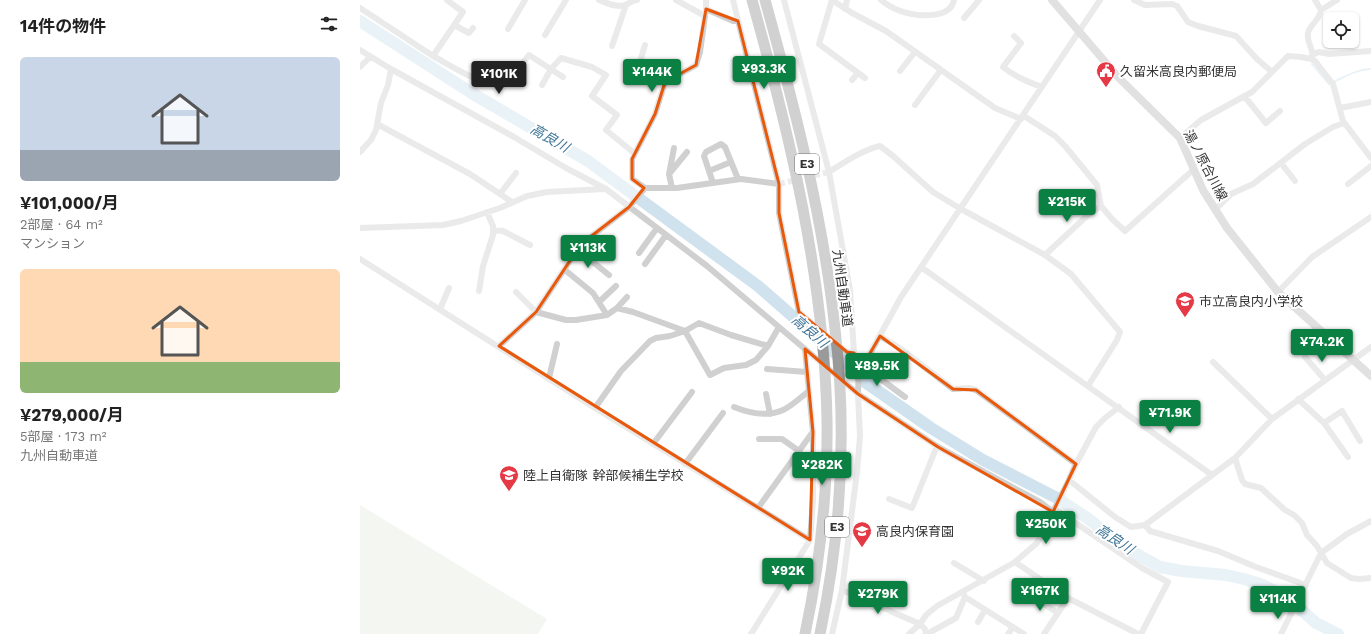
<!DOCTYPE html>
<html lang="ja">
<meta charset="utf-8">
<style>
:root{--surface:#fff;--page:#f2f2f2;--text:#222;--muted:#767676;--accent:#0b8043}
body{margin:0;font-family:"Work Sans","Noto Sans JP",sans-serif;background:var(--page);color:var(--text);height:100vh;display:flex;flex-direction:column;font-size:15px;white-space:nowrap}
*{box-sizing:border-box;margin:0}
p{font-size:13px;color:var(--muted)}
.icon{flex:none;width:22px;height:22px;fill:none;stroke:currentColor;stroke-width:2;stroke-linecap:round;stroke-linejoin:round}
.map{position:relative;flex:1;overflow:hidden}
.side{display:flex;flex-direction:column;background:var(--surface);width:360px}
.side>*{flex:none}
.tools{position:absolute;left:963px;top:12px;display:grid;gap:8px}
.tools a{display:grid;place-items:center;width:36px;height:36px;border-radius:6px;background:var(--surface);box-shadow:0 1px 3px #0004;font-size:20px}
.price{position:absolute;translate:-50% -34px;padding:0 9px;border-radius:4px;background:var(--accent);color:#fff;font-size:13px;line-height:26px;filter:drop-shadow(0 1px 2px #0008)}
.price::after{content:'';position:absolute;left:50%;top:24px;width:12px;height:9px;margin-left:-6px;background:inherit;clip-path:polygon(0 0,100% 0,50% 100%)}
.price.current{background:#222;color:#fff}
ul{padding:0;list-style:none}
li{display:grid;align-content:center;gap:8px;height:212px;padding:0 20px}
li span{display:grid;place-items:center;height:124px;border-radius:6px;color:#555}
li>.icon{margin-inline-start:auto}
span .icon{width:72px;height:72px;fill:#fffc;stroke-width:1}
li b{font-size:17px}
h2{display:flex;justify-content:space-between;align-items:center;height:48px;padding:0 20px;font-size:17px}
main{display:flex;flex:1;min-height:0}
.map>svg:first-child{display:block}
.pitch{fill:#e6ecdf}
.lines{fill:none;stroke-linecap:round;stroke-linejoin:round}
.stream{stroke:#cfe2ee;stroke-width:2}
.river{stroke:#cfe2ee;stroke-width:12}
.minor-tunnel{stroke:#d6d6d6;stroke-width:6;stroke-dasharray:6 3;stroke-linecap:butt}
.minor{stroke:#d0d0d0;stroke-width:6}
.secondary{stroke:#bdbdbd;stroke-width:8}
.motorway{stroke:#9a9a9a;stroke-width:11}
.marked{fill:none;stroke:#e8590c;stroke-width:3;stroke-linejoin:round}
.labels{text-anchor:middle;stroke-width:4;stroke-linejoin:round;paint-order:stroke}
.shield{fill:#fff;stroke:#707070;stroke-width:1}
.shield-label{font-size:12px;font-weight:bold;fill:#333}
.poi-label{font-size:13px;fill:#333;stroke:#fff;text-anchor:start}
.street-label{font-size:13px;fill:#333;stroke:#fff}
.water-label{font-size:14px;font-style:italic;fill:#3f7597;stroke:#fff}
</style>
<main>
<section class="side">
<h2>14件の物件<svg class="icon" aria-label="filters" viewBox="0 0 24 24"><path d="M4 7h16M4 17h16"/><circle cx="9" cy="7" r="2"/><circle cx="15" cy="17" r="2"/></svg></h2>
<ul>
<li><span style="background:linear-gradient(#c9d6e8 75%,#9aa5b1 0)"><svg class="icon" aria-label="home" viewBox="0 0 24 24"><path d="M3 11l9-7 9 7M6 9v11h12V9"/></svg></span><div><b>¥101,000/月</b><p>2部屋 · 64 m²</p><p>マンション</p></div></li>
<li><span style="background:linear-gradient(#ffd9b3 75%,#8fb573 0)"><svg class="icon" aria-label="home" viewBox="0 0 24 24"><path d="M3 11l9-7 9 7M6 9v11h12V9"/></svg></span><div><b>¥279,000/月</b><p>5部屋 · 173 m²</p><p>九州自動車道</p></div></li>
</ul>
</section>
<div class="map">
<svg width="1011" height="634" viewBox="0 0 1011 634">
<rect width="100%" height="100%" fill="#fff"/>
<!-- pitch -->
<path class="pitch" d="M0 505 187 619 178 634H0Z"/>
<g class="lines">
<!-- stream -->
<path class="stream" d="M952 64 969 84C983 78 996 69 1011 69"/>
<!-- river -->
<path class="river" d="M0 21 113 94 228 161 398 286 492 368 505 382 571 428 623 460 697 498 727 518 766 548 800 567 822 571 866 575 884 579 903 585 929 599 956 623 978 634"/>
<!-- minor-tunnel -->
<path class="minor-tunnel" d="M419 184 469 172"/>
<!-- minor -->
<path class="minor" d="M239 0C247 3 257 8 265 5 270 4 271 0 277 0
M316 0 345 16 340 52 336 65 305 82 295 114 272 159V179L285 188H317L381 179 419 184
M346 0V12
M373 0 419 184V213L439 312 487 352 494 353
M424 0 469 172 490 290 494 353 499 361 498 394 500 436 497 472 482 590 472 634
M521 0C526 4 532 8 538 10 552 16 590 21 594 0
M774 0 785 5 812 4 817 6 828 22 838 26 876 36 897 59 912 72
M0 8 73 56 103 12 87 0
M346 9 373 21H378
M485 9 487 0
M961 10 977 0
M604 18 619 0
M94 25 109 33 113 28
M148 29 165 0
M185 35 206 0
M654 36 661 43 643 67C655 77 667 82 682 87
M285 45 279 65 298 73 305 82
M252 46 266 5
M0 50 31 69 154 137 206 168 246 189 347 266 498 394 578 447 680 502 693 512
M954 54 959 52 969 54 1011 51
M73 56C90 65 128 90 146 84L169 55 203 77
M952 59C955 50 946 43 948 33 950 24 960 20 961 10L955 0
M0 67 10 57
M540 71 555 52
M505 78 459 44 472 0 492 13 526 31 635 108 661 119
M492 80 498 73
M182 85 191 69 201 58 232 67 246 75 232 96 257 115 246 130 274 153
M885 97 906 123 920 111
M555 105 580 71
M980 108 1011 102
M664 116 695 136 705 146 737 185 741 206 752 219 765 231 833 170
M17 124 110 174 152 202
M820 138 841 120 892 92 928 56 941 57 952 59 955 61 973 84 983 121 1011 158
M0 152 11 140 16 130 21 103 28 85 31 69
M921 163 935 181
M349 171 371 162
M469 172C485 162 502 150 520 146L533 156 573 192 601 209 685 255 711 274 760 332 757 340 728 386
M309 174 314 148
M353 183 344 156 346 152 361 144 365 147 378 179
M988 184 1011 166
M312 188 309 174 327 152
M140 194 156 173
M856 209 871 194 893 184 945 144 973 127 984 123
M0 228 83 225 101 221 140 208 167 196 187 192 245 189
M133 230 143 231 170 245
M218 250 249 275
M279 253 297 228
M685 255 730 213 741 206
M0 259 235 408 450 540
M285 264 306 235
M561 267 852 475
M205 270 233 293 247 315
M119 291 123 266 133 235V226L127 212
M156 292 176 312 206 320H216L247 315 257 308 267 297
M918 292 952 257 1011 217
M239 302 256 286
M257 308 273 312 325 331 339 323 371 335 408 346 419 327
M80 309 89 288
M520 336 541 349 593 389 609 388 616 390 716 464
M139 346 176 312 221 244 269 207 285 188
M945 357 965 380
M499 361 508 357 541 297 740 0
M853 362 912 419
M499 363 545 397
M407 369 447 372
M189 378 197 344
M406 394 410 414
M938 399 964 423 982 411 1000 441
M374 407C389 413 408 417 423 410 432 406 441 397 449 391
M235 408 261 371 290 341 296 338 310 336 325 331 350 375 364 368 386 365 396 360 408 346
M964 423 988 457
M399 439H422L439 451
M293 444 332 392
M875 458 882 480 885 484 901 488 925 510 934 515 942 523 947 535 957 546 967 563 991 578 999 579 1011 578
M325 464 363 413
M709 480 755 517 771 527 785 525 875 458 912 419 1011 347
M529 499 552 508 577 446
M398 508 452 433
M695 509 782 568 808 582 781 634
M785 525 790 531 858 551 896 567 946 585
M655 562 708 598 778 634
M594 563 624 581
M482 590 560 624 565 629 566 634
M603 592 605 597 664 634
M671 596 698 613
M618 622 625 610
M391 634 450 540 453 500V432L445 349
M549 634 560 624 566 615 577 606 655 562 677 543 709 480 716 464 736 427 745 418 759 407
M567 634 596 618 605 597
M648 634 653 627
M684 634 708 598
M921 634 961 553 987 534 1011 521"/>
<!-- secondary -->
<path class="secondary" d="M692 0 759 78 820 138 843 190 867 228 918 292 1011 376"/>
<!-- motorway -->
<path class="motorway" d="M392 0C430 136 464 277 467 419 468 491 460 563 445 634
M405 0C435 108 463 217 475 329 487 430 481 534 460 634"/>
</g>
<!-- marked area -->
<path d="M0 0H1011V634H0ZM346 9 378 21 419 184V213L439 312 487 352 494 353 502 367 520 336 593 389 616 390 716 464 693 512 578 447 498 394 445 349 453 432 450 540 139 346 176 312 221 244 269 207 284 188 272 179V159L295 114 305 82 336 65Z" fill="#fff" fill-opacity=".55" fill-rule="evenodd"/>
<path class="marked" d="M346 9 378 21 419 184V213L439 312 487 352 494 353 502 367 520 336 593 389 616 390 716 464 693 512 578 447 498 394 445 349 453 432 450 540 139 346 176 312 221 244 269 207 284 188 272 179V159L295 114 305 82 336 65Z"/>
<!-- icons -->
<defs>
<symbol id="civic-pin" viewBox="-11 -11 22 30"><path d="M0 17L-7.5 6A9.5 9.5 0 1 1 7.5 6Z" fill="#e63946" stroke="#fff"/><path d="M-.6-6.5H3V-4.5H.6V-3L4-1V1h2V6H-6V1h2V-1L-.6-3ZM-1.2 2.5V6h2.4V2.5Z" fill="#fff"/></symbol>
<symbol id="school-pin" viewBox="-11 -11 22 30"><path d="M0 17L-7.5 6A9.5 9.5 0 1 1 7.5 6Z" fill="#e63946" stroke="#fff"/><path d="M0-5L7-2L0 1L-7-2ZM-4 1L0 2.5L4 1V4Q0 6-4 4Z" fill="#fff"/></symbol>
</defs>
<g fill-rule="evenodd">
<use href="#civic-pin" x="735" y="60" width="22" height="30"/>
<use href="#school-pin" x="814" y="290" width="22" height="30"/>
<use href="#school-pin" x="138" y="464" width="22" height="30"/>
<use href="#school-pin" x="491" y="520" width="22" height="30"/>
</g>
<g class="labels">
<!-- shield labels -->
<g class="shield">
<rect x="435" y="154" width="24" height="20" rx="3"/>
<rect x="465" y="517" width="24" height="20" rx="3"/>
</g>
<g class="shield-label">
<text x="447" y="168">E3</text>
<text x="477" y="531">E3</text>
</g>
<!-- poi labels -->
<g class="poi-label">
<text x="760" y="76">久留米高良内郵便局</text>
<text x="839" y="306">市立高良内小学校</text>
<text x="163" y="480">陸上自衛隊 幹部候補生学校</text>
<text x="516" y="536">高良内保育園</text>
</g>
<!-- street labels -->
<g class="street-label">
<text transform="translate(846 165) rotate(62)" y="5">湯ノ原合川線</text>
<text transform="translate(483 288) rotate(82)" y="5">九州自動車道</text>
</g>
<!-- water labels -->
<g class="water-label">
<text transform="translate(190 138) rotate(30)" y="5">高良川</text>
<text transform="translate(450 331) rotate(41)" y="5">高良川</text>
<text transform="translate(755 539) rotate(34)" y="5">高良川</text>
</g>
</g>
</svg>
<div class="tools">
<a><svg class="icon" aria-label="locate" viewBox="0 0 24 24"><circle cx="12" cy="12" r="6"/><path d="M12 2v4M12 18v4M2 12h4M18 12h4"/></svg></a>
</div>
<b class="price" style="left:404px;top:90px">¥93.3K</b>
<b class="price" style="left:292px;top:93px">¥144K</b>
<b class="price current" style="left:139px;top:95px">¥101K</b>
<b class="price" style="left:707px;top:223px">¥215K</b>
<b class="price" style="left:228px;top:269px">¥113K</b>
<b class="price" style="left:962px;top:363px">¥74.2K</b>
<b class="price" style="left:517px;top:387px">¥89.5K</b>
<b class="price" style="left:810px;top:434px">¥71.9K</b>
<b class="price" style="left:462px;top:486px">¥282K</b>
<b class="price" style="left:686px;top:545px">¥250K</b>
<b class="price" style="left:428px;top:592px">¥92K</b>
<b class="price" style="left:680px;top:612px">¥167K</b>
<b class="price" style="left:518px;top:615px">¥279K</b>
<b class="price" style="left:918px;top:620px">¥114K</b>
</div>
</main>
